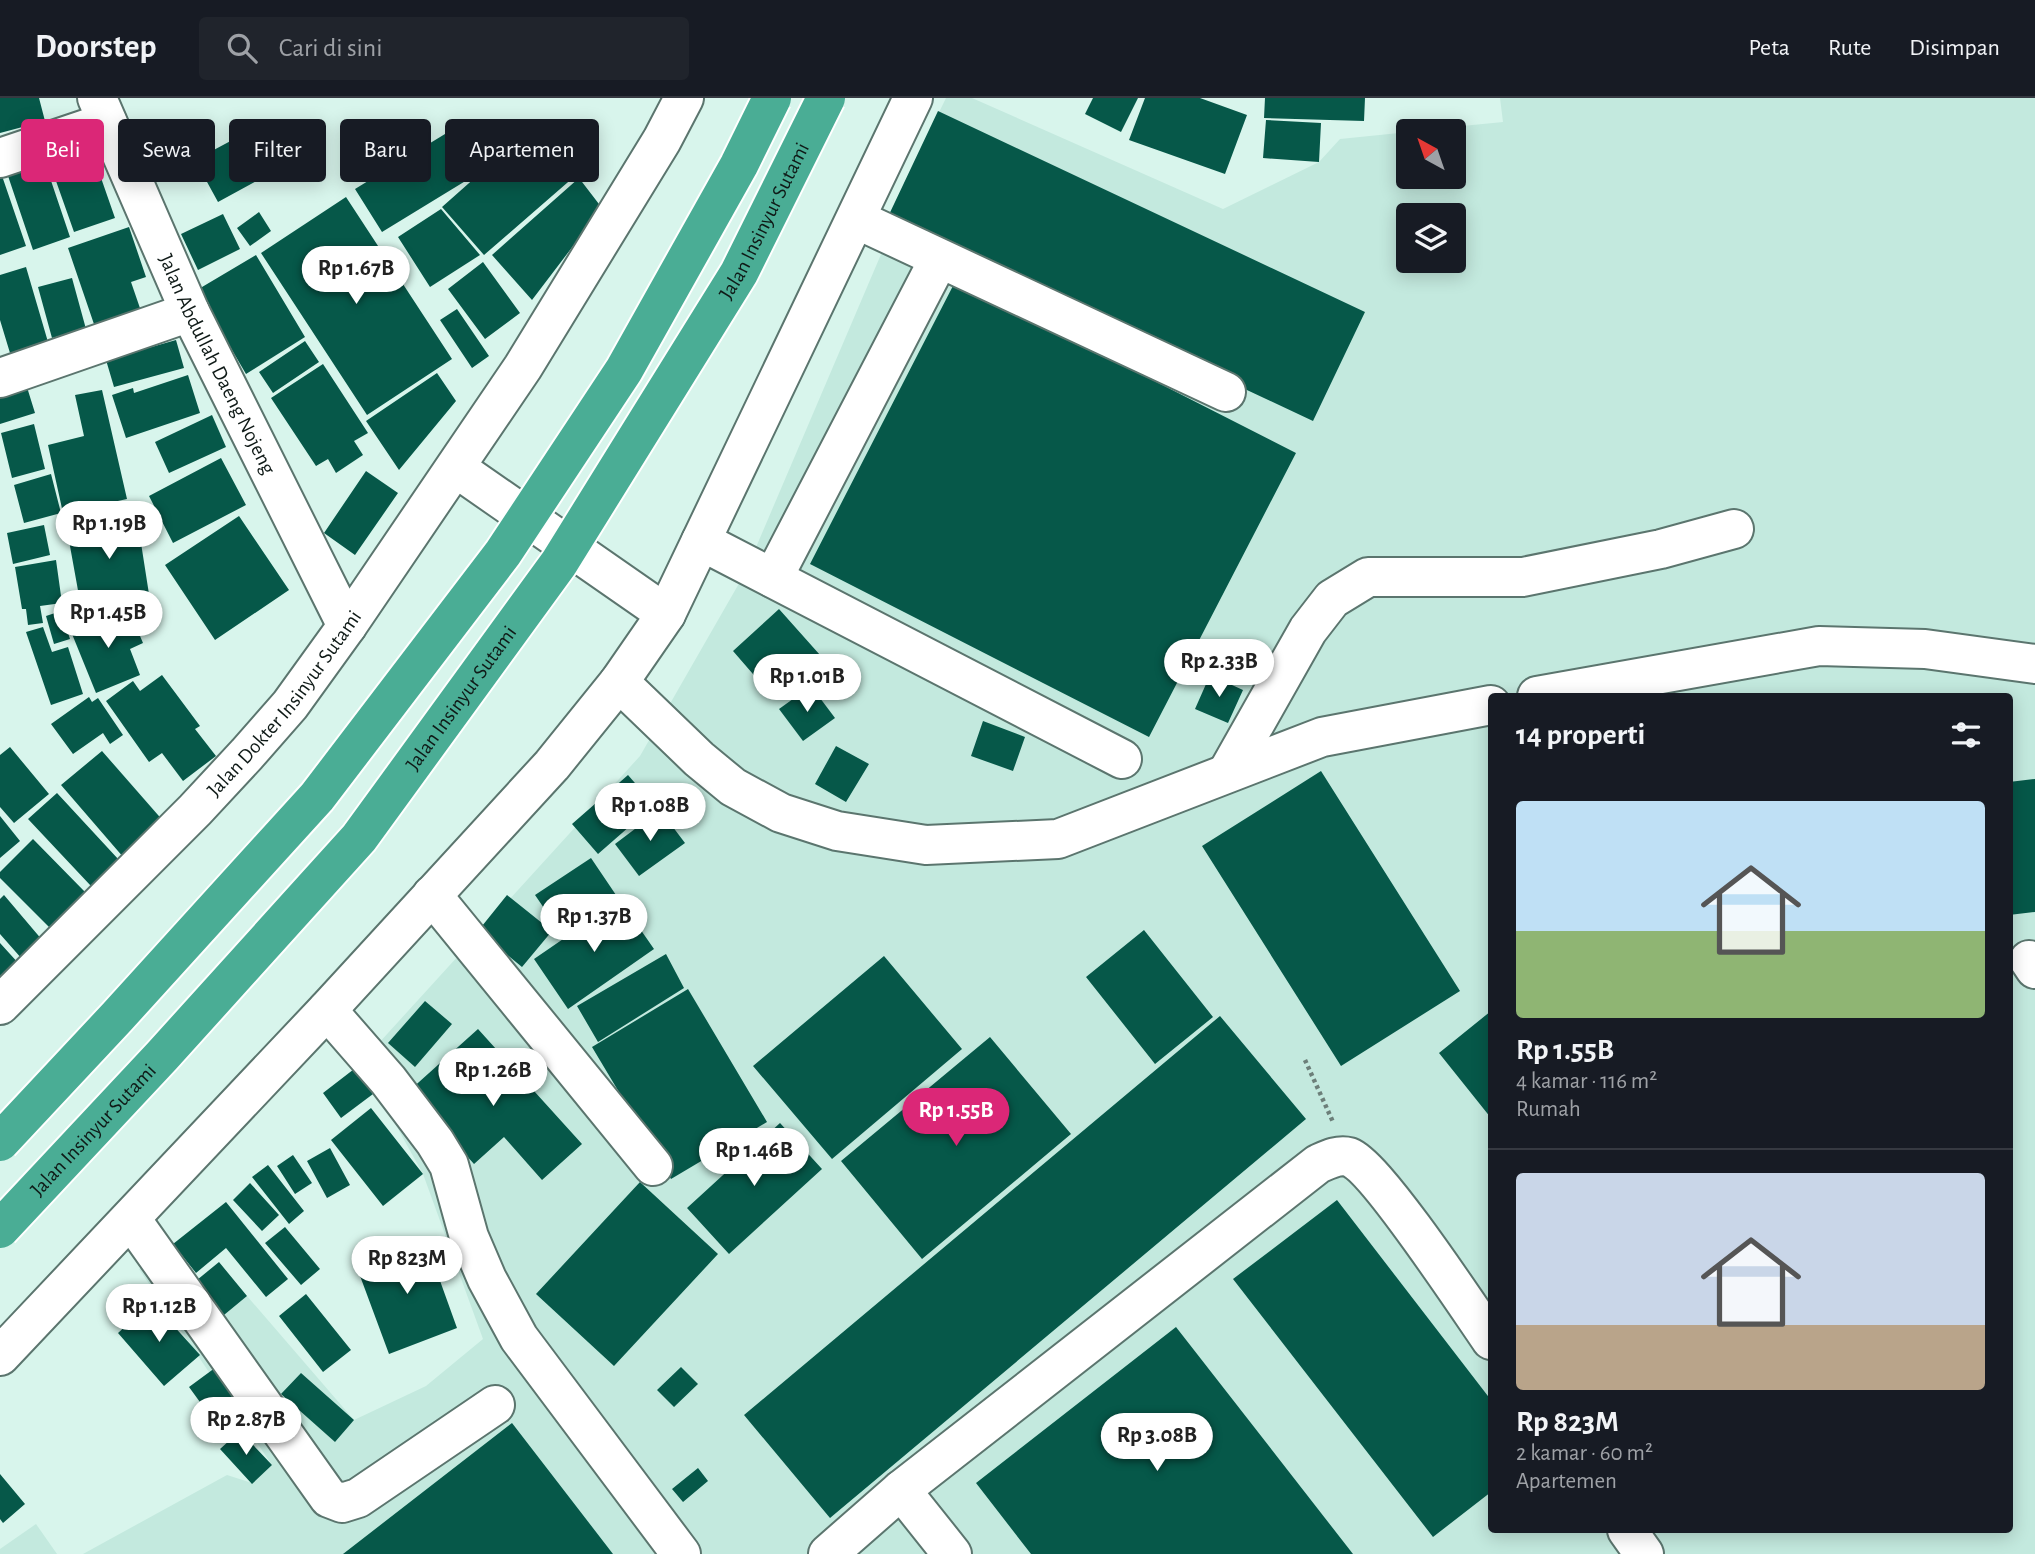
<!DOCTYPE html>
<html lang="id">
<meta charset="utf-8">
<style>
:root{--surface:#171b24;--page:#20242c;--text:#f1f3f6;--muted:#9ea1a6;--line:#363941;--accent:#db2777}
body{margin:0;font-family:"Alegreya Sans",sans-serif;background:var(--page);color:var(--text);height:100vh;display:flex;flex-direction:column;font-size:26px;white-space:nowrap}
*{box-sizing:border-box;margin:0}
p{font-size:23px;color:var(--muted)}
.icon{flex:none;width:38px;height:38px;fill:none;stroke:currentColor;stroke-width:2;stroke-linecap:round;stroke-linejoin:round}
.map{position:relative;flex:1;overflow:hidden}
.details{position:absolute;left:1488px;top:595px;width:525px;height:840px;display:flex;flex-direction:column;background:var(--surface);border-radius:7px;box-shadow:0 4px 18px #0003}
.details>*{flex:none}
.hud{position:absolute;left:21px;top:21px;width:665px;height:63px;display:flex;gap:14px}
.needle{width:46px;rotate:320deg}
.tools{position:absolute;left:1396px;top:21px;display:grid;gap:14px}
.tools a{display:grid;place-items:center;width:70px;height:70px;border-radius:7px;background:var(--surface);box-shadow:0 4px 18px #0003;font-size:35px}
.price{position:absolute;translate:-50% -60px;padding:0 16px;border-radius:24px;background:#fff;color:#222;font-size:23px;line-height:46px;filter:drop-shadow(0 2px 4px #0008)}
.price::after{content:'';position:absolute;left:50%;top:42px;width:21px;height:16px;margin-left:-10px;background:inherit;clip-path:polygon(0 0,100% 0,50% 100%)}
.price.selected{background:var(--accent);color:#fff}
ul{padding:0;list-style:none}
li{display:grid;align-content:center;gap:14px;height:371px;padding:0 28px}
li+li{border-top:2px solid var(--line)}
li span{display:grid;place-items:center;height:217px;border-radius:7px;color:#555}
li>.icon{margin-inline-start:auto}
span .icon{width:126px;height:126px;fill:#fffc;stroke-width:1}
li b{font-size:30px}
h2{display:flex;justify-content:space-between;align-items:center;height:84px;padding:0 28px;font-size:30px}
.pill{padding:0 24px;border-radius:7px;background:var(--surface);box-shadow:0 4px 18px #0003;font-size:24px;line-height:63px}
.pill.selected{background:var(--accent);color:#fff}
header{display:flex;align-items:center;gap:42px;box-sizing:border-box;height:98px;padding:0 35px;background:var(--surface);border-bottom:2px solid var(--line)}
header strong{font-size:33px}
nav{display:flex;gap:38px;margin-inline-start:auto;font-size:24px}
.search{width:490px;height:63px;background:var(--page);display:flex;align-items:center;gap:18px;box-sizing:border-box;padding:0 24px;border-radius:7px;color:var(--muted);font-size:26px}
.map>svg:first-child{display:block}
.built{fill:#c3e9de;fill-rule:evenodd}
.building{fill:#065849}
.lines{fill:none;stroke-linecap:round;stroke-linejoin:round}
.minor-casing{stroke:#5b756e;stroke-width:42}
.path{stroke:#6c7f79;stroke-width:4.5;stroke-dasharray:3.5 3.5;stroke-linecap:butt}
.minor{stroke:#fff;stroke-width:38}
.highway-bridge-casing{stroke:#fff;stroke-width:42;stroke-linecap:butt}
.highway-bridge{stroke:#4aad95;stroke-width:38}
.labels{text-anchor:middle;stroke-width:7;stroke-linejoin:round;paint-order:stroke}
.street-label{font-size:21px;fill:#0f1a17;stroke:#f3fefa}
</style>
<header>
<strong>Doorstep</strong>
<div class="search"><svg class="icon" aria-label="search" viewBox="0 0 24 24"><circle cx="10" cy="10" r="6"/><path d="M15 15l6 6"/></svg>Cari di sini</div>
<nav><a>Peta</a><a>Rute</a><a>Disimpan</a></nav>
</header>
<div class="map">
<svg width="2035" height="1456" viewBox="0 0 2035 1456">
<rect width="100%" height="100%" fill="#d8f5ec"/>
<!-- built -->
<path class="built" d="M946 0H972L1223 111 1319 64 1340 41 1409 34V79H1454V33H1412L1503 24 1500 0H2035V1456H83L227 1377 252 1385 272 1367 139 1171 173 1146 224 1217 247 1198 354 1322 426 1288 483 1241 423 1076 377 993 358 968 640 658 745 475 882 154 886 123ZM1409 117H1454V163H1409ZM1491 598H2009V1432H1491Z
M36 1426 57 1456H0V1451Z"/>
<!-- building -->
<path class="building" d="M0 0H39L45 23 0 35Z
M1093 0H1138L1121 34 1085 16Z
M1145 0H1200L1247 17 1225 76 1129 42Z
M1265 0H1365L1364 23 1264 20Z
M938 13 1365 214 1313 323 886 123Z
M1266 22 1321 25 1319 64 1263 60Z
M253 31 275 73 218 104 195 62Z
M85 34 115 120 74 134 44 49Z
M445 36 472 79 382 134 355 91Z
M513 46 575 78 484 157 442 109Z
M44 62 70 139 33 152 7 75Z
M0 72 26 148 0 157Z
M579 80 602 110 532 202 492 157Z
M346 99 452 261 367 317 261 155Z
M441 111 480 157 430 189 398 139Z
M259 114 271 133 250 148 237 130Z
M223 116 240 151 198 172 181 136Z
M129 129 146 179 131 184 142 216 96 232 68 150Z
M256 157 305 239 246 276 197 192Z
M483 164 520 215 485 241 448 191Z
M26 169 48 244 10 255 0 222V177Z
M72 180 86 231 52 240 38 189Z
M956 182 1296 355 1149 639 810 466Z
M457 211 489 258 472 270 440 222Z
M176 242 184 270 114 289 106 262Z
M305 243 319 264 273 295 259 274Z
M323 266 368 335 354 343 363 357 336 375 328 361 316 368 271 300Z
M437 275 456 303 399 372 366 323Z
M188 277 200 315 126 340 112 297 133 290 134 295Z
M26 286 35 315 0 326V294Z
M102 292 127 401 63 415 48 347 84 338 75 297Z
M212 317 226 349 169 375 155 344Z
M34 326 45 371 12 380 1 335Z
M221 360 246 407 173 445 149 398Z
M366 373 398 395 355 457 324 435Z
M51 376 61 415 24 425 14 387Z
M136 413 151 509 134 512 132 500 81 509 66 426Z
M239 418 289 492 215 542 165 467Z
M44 427 50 457 13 466 7 435Z
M56 462 62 505 40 508 43 525 28 527 26 511H22L15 469Z
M779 511 820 557 772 598 733 553Z
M116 512 120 524 132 519 143 545 130 551 140 577 96 595 70 531Z
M61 513 70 541 54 546 46 518Z
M43 529 52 554 68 549 83 596 51 607 26 534Z
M162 577 200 628 195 631 216 658 183 683 162 655 149 664 106 603 133 583 140 593Z
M1210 577 1243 592 1228 625 1195 611Z
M811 588 835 620 803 643 779 611Z
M89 599 92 604 98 600 123 637 110 646 103 635 73 656 51 626Z
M983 623 1025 639 1013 673 971 658Z
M836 648 869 666 846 704 815 686Z
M10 649 49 696 14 725 0 709V657Z
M102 653 165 725 124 760 61 687Z
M1321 673 1460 893 1341 968 1202 748Z
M628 677 654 707 598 756 572 726Z
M2035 681V814L2009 817V684Z
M57 695 119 762 91 788 28 721Z
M660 712 685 745 639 778 615 746Z
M0 718 20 743 0 760Z
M33 741 85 794 49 829 0 780V774Z
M591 760 616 797 561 835 535 797Z
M4 797 43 843 22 861 0 836V801Z
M507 797 552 833 522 869 478 833Z
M620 802 654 851 568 911 534 861Z
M1144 832 1213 919 1155 966 1086 879Z
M0 845 20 867 0 881Z
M666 856 684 890 598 944 577 908Z
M884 858 962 951 832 1061 753 968Z
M688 891 767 1024 671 1081 592 949Z
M425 903 452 926 415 969 388 945Z
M1491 913V1020L1439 955Z
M1220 918 1306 1021 830 1420 744 1317Z
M478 931 582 1046 542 1082 504 1039 474 1066 409 993Z
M990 939 1071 1036 922 1161 841 1063Z
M358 968 377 993 341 1020 323 995Z
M371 1010 423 1076 383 1108 331 1042Z
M780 1025 822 1071 729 1156 687 1110Z
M330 1050 350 1087 327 1100 307 1063Z
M293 1057 312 1085 295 1096 277 1068Z
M268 1067 304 1113 289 1126 252 1079Z
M640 1084 718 1156 614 1268 536 1196Z
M250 1085 279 1117 262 1133 233 1102Z
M1337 1102 1491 1302V1394L1433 1439 1233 1181Z
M226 1104 288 1181 266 1199 226 1150 196 1175 173 1146Z
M285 1129 320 1171 301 1187 265 1145Z
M425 1141 457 1230 389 1256 356 1167Z
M219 1164 247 1198 224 1217 197 1182Z
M306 1196 351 1252 323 1274 279 1218Z
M152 1204 200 1257 164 1288 118 1235Z
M1176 1229 1353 1456H1031L976 1385Z
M223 1264 255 1307 221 1333 189 1289Z
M681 1269 698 1286 674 1309 657 1292Z
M301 1275 354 1322 335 1344 281 1296Z
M512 1325 613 1456H343Z
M240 1333 272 1367 252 1386 220 1351Z
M698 1370 708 1383 683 1404 672 1391Z
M0 1376 25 1406 3 1425 0 1421Z"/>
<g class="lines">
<defs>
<g id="minor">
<path id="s1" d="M97 0 190 214 347 528"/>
<path d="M0 60 107 24"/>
<path d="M856 121 1226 294"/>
<path d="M0 280 190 214"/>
<path d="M456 370 666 516"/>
<path d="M701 443 1122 661"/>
<path d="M773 480 939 161"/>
<path d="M619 584 699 661 733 689 781 715 837 733 926 747 1058 741 1322 639 1491 607"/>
<path d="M1537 598 1819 548 1925 551 2035 566"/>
<path d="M1227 675 1308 532 1332 501 1368 479H1523L1661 451 1734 431"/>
<path d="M432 797 653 1068"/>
<path d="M2029 862 2035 871"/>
<path id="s2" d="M0 907 195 712 247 656 290 607 347 528 523 269 662 42 684 0"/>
<path d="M327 912 388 982 435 1044 449 1067 469 1139 487 1181 519 1240 681 1456"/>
<path d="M131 1121 329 1400 342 1405 358 1400 495 1307"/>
<path d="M0 1258 327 912 552 667 619 584 666 516 913 0"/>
<path d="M901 1392 952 1456"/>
<path d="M1627 1432 1644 1456"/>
<path d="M828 1456 901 1392 1318 1066C1327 1062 1338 1056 1349 1059 1376 1069 1469 1210 1491 1242"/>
</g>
</defs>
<!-- minor casing -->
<use href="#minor" class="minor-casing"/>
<!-- path -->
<path class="path" d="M1305 962 1333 1024"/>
<!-- minor -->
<use href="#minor" class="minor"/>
<defs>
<g id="highway-bridge">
<path d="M0 1044 117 919 317 699 503 455 624 272 739 67 772 0"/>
<path id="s3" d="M0 1131 162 958 359 740 559 465 739 175 826 0"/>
</g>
</defs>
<!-- highway-bridge casing -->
<use href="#highway-bridge" class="highway-bridge-casing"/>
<!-- highway-bridge -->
<use href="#highway-bridge" class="highway-bridge"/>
</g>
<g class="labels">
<!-- street labels -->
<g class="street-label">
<text dy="7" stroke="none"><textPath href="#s3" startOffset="1270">Jalan Insinyur Sutami</textPath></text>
<text dy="7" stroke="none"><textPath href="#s1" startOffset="292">Jalan Abdullah Daeng Nojeng</textPath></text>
<text dy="7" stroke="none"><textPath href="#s3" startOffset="704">Jalan Insinyur Sutami</textPath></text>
<text dy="7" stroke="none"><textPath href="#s2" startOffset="415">Jalan Dokter Insinyur Sutami</textPath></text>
<text dy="7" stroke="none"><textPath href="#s3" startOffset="136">Jalan Insinyur Sutami</textPath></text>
</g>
</g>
</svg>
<div class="tools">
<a><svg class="needle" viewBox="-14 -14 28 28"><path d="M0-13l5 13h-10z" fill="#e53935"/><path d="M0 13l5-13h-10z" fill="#9ea1a6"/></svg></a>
<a><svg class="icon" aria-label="layers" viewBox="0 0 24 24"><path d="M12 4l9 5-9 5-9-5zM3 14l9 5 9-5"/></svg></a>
</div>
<b class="price" style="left:356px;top:208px">Rp 1.67B</b>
<b class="price" style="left:109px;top:463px">Rp 1.19B</b>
<b class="price" style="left:108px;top:552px">Rp 1.45B</b>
<b class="price" style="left:1219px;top:601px">Rp 2.33B</b>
<b class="price" style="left:807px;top:616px">Rp 1.01B</b>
<b class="price" style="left:650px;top:745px">Rp 1.08B</b>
<b class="price" style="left:594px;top:856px">Rp 1.37B</b>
<b class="price" style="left:493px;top:1010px">Rp 1.26B</b>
<b class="price selected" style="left:956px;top:1050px">Rp 1.55B</b>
<b class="price" style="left:754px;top:1090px">Rp 1.46B</b>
<b class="price" style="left:407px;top:1198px">Rp 823M</b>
<b class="price" style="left:159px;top:1246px">Rp 1.12B</b>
<b class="price" style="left:246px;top:1359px">Rp 2.87B</b>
<b class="price" style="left:1157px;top:1375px">Rp 3.08B</b>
<div class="hud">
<a class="pill selected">Beli</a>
<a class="pill">Sewa</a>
<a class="pill">Filter</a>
<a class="pill">Baru</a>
<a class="pill">Apartemen</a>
</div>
<section class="details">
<h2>14 properti<svg class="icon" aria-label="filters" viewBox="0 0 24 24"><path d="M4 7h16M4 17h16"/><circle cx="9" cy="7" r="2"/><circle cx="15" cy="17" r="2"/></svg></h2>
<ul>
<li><span style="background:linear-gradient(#bfe0f5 60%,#8fb573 0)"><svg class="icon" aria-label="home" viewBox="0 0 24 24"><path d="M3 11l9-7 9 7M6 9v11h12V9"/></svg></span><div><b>Rp 1.55B</b><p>4 kamar · 116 m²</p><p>Rumah</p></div></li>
<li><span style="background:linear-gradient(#c9d6e8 70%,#b9a48a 0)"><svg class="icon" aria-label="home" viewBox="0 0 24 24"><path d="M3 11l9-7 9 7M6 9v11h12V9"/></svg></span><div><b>Rp 823M</b><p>2 kamar · 60 m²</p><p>Apartemen</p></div></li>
</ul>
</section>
</div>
